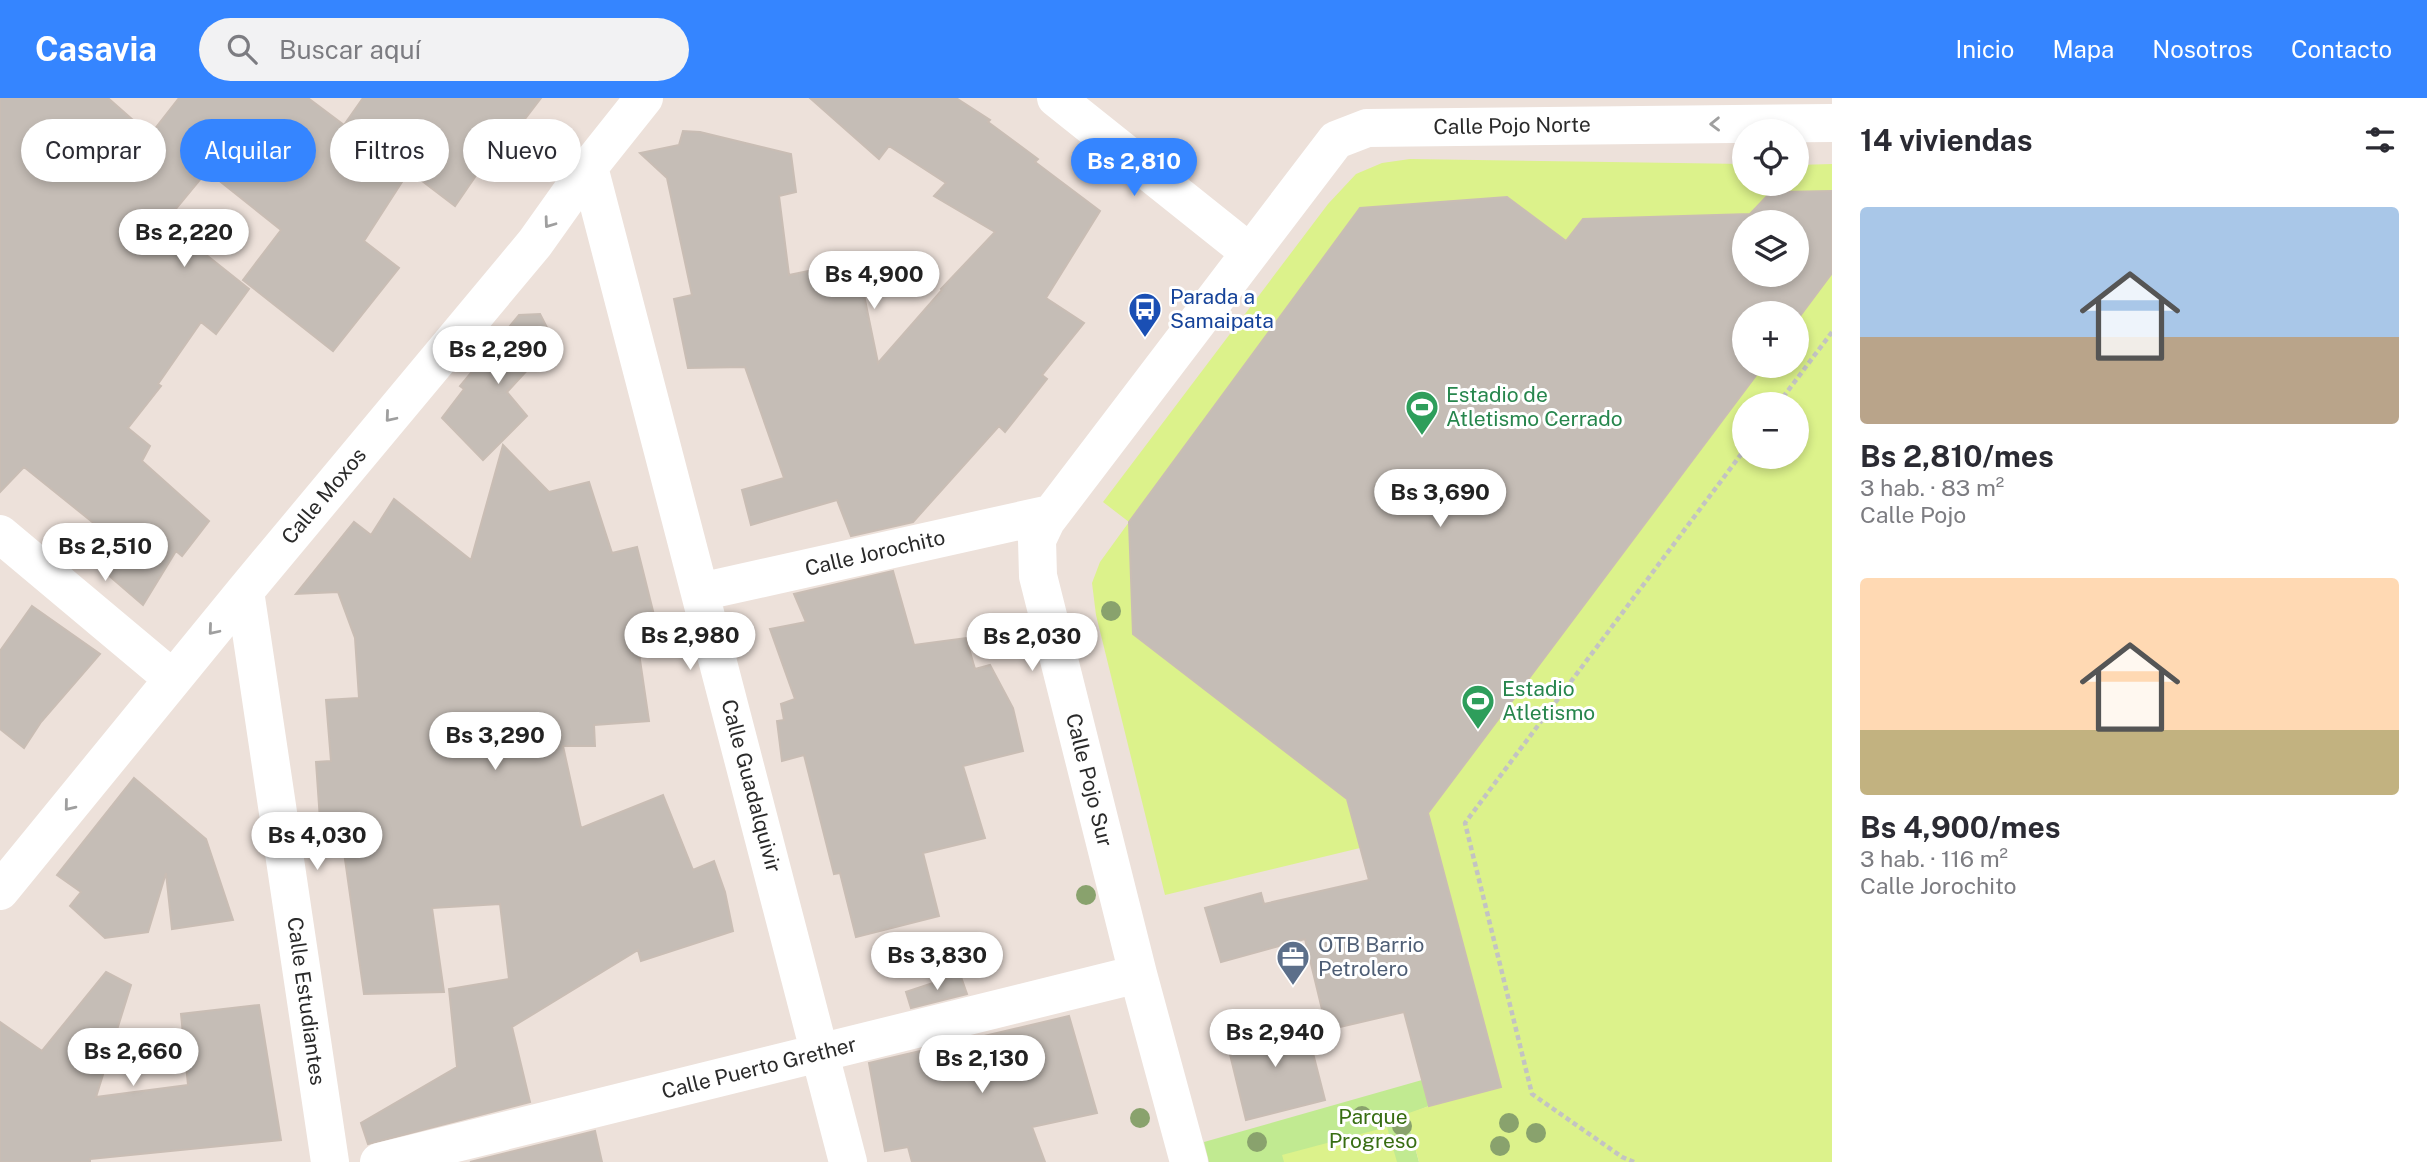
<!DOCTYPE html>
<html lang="es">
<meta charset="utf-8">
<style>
:root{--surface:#fff;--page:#f2f2f3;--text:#2b2b33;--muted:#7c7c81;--accent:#3585ff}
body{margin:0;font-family:"Public Sans",sans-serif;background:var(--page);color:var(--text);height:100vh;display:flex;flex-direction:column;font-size:26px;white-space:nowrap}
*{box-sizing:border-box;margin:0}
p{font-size:23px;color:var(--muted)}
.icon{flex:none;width:38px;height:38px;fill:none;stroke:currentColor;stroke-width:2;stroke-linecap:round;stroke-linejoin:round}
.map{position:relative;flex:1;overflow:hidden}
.sheet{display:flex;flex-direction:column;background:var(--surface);width:595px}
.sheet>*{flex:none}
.hud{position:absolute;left:21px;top:21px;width:665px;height:63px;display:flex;gap:14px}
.fabs{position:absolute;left:1732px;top:21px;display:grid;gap:14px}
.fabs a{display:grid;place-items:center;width:77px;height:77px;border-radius:50%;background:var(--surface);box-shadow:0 4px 10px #0003;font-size:35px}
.price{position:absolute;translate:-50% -60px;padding:0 16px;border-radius:24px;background:#fff;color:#222;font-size:23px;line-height:46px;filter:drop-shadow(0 2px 4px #0008)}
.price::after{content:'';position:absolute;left:50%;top:42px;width:21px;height:16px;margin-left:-10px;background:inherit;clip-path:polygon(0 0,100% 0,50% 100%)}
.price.selected{background:var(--accent);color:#fff}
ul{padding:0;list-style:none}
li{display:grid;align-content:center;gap:14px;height:371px;padding:0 28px}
li span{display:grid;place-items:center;height:217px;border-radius:7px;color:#555}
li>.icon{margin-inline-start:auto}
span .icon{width:126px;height:126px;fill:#fffc;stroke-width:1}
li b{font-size:30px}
h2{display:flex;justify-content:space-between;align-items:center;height:84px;padding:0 28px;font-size:30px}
.pill{padding:0 24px;border-radius:32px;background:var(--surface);box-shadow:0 4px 10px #0003;font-size:24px;line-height:63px}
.pill.selected{background:var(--accent);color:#fff}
header{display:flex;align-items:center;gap:42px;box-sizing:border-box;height:98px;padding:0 35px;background:var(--accent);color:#fff}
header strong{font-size:33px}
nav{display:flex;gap:38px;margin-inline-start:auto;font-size:24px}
.search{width:490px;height:63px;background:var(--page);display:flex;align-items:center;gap:18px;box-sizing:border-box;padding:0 24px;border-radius:38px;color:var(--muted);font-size:26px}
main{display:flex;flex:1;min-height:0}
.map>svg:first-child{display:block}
.green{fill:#c1ea91}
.pitch{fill:#dcf28b;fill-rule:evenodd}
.building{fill:#c5bdb6;stroke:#c9bdb4;stroke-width:2;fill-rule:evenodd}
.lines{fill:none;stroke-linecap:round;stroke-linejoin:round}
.path{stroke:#c3c3c3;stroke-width:4.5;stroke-dasharray:5 3.5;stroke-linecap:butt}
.minor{stroke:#fff;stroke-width:38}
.tree{fill:#89a26d}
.oneway{stroke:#9f9f9f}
.labels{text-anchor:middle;stroke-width:6;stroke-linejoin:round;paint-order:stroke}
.street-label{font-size:21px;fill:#2a2a2a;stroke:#fff}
.transit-label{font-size:21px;fill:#164399;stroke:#fff;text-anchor:start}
.leisure-label{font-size:21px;fill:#27864d;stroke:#fff;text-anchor:start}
.service-label{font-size:21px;fill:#4e5e75;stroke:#fff;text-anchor:start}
.park-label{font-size:21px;fill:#386e13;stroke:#fff}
</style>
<header>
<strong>Casavia</strong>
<div class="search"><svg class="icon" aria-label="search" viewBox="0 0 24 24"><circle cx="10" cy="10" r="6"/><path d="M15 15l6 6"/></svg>Buscar aquí</div>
<nav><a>Inicio</a><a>Mapa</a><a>Nosotros</a><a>Contacto</a></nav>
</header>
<main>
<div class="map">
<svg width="1832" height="1064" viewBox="0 0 1832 1064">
<rect width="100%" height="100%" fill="#ede1da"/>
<!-- green -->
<path class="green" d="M1422 982 1429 1008 1406 1017 1419 1064H1209L1204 1044Z"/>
<!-- pitch -->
<path class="pitch" d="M1410 61 1745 66V86H1797V67L1832 66V1064H1419L1406 1016 1429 1008 1360 750 1165 797 1096 517 1092 485 1100 464 1129 424 1103 404 1328 106 1356 76 1382 65ZM1745 124H1797V177H1745ZM1745 215H1797V268H1745ZM1745 306H1797V359H1745Z
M1387 1029 1397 1064H1284L1282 1057Z"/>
<!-- building -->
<path class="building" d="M0 0H108L150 37 179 0H308L344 27 363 0H541L502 51 497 47 455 108 409 73 364 143 399 170 333 253 243 182 281 132 207 73 165 124 249 191 216 236 201 224 158 286 161 288 128 330 150 348 142 363 209 423 182 458 176 453 143 507 84 456 101 431 24 369 0 394Z
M810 0H956L990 22 988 24 1038 61 1035 64 1100 113 1046 200 1084 225 1042 277 1047 281 1005 334 999 328 913 424 851 438 837 402 751 427 742 392 784 380 745 269 688 270 674 201 692 197 667 80 640 55 679 47 683 33 700 34 791 56 796 94 779 98 789 177 857 163 878 265 942 192 941 191 995 134 934 98 946 85 889 48 879 61Z
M1832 93V175L1797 222V215H1745V268H1763L1428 715 1501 989 1429 1008 1404 914 1327 932 1305 841 1221 864 1205 810 1261 795 1264 806 1369 782 1347 701 1133 536 1129 424 1360 110 1507 99 1566 143 1583 121 1750 116 1771 94ZM1745 124H1797V177H1745Z
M540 216 554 243 507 294 527 318 483 362 442 320 464 291 460 288 519 217Z
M503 347 549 394 589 384 612 455 637 449 655 521H634L649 623 594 627 595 648H563L581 730 663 697 693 772 714 763 725 794 733 833 641 863 638 852 512 929 530 1004 368 1046 361 1025 457 969 449 891 509 881 500 806 432 810 444 894 364 896 344 754 323 755 318 722H320L316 664 331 663 326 602 359 600 355 540 338 494 296 496 354 424 371 437 394 401 471 462Z
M893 473 914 547 966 540 975 571 990 567 1013 610 1023 653 963 668 985 740 923 755 939 818 856 839 840 775 834 776 804 657 782 663 777 623 784 622 781 606 795 601 770 531 806 524 794 496Z
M32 508 100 556 41 624 24 650 0 631V553Z
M134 680 206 741 233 822 172 831 166 775 148 834 105 840 70 808 81 794 57 777Z
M106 874 131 887 96 999 188 987 181 916 259 907 281 1042 90 1061V1064H0V924L42 953Z
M960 876 967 896 911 910 906 894Z
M1069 918 1097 1015 1032 1029 1045 1064H912L908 1049 885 1053 869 965Z
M1304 920 1325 1002 1246 1022 1226 940Z
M595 1033 602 1064H470Z"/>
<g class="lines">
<!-- path -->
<path class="path" d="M1778 306 1832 234
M1634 1064 1622 1059 1532 996 1465 725 1745 351"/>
<!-- minor -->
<path class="minor" d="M1056 0 1249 154
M589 69 848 1064
M0 436 173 581
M245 493 330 1064
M700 494 1050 416
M0 793 245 493 535 145 589 69 644 0
M379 1064 1138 876
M1189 1064 1138 876 1038 478 1037 442 1046 423 1336 42 1367 30 1832 25"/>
</g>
<!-- trees -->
<g class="tree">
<circle cx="1111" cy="513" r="10"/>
<circle cx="1086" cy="797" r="10"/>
<circle cx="1362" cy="1018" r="10"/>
<circle cx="1140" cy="1020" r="10"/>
<circle cx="1509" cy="1025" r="10"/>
<circle cx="1402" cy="1028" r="10"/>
<circle cx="1536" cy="1035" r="10"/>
<circle cx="1257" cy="1044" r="10"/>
<circle cx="1500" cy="1048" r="10"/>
</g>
<!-- one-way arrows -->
<defs><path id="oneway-chevron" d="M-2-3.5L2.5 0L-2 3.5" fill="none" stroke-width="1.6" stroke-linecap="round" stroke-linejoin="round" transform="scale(1.75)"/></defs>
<g class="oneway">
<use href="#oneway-chevron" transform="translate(1715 26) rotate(179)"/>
<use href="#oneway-chevron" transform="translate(549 125) rotate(126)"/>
<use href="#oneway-chevron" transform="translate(390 319) rotate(130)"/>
<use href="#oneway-chevron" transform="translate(213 532) rotate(130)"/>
<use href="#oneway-chevron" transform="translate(69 708) rotate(129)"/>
</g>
<!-- icons -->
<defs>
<symbol id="bus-pin" viewBox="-11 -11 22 30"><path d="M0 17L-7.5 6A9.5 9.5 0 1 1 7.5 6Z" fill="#1a4fb4" stroke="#fff"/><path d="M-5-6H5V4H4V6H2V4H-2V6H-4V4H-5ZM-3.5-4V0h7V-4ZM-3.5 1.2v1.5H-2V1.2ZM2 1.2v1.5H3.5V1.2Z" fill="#fff"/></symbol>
<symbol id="stadium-pin" viewBox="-11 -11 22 30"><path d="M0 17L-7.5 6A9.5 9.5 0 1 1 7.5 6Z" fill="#2e9e5b" stroke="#fff"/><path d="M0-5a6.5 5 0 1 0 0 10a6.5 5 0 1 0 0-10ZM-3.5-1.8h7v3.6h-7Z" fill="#fff"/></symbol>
<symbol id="office-pin" viewBox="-11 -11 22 30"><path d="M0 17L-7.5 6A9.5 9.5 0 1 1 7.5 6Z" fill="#5c6f8a" stroke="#fff"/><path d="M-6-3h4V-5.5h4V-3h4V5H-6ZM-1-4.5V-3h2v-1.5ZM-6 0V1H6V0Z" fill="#fff"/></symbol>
</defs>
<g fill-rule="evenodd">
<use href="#bus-pin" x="1126" y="192" width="38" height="52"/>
<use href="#stadium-pin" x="1403" y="290" width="38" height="52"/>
<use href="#stadium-pin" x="1459" y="584" width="38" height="52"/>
<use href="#office-pin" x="1274" y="840" width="38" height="52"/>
</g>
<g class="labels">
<!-- street labels -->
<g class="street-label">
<text transform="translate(1512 28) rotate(-1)" y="7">Calle Pojo Norte</text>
<text transform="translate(324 398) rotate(-50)" y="7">Calle Moxos</text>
<text transform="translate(875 455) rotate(-13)" y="7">Calle Jorochito</text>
<text transform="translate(1089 682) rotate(76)" y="7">Calle Pojo Sur</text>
<text transform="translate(751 688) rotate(75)" y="7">Calle Guadalquivir</text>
<text transform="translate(306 903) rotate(82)" y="7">Calle Estudiantes</text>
<text transform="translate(759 970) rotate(-14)" y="7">Calle Puerto Grether</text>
</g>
<!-- transit labels -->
<g class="transit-label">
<text x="1170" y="206">Parada a<tspan x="1170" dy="24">Samaipata</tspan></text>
</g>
<!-- leisure labels -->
<g class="leisure-label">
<text x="1446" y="304">Estadio de<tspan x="1446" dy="24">Atletismo Cerrado</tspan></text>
<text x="1502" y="598">Estadio<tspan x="1502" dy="24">Atletismo</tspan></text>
</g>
<!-- service labels -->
<g class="service-label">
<text x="1318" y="854">OTB Barrio<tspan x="1318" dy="24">Petrolero</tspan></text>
</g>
<!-- park labels -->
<g class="park-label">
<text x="1373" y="1026">Parque<tspan x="1373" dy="24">Progreso</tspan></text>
</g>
</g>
</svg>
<div class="fabs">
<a><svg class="icon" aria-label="locate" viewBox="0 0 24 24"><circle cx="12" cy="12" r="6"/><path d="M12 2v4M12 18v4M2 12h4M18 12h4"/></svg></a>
<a><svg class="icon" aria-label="layers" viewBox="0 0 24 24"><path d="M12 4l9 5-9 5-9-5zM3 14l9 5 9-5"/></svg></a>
<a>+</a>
<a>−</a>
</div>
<b class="price selected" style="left:1134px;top:100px">Bs 2,810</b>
<b class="price" style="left:184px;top:171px">Bs 2,220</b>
<b class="price" style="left:874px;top:213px">Bs 4,900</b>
<b class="price" style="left:498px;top:288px">Bs 2,290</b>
<b class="price" style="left:1440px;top:431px">Bs 3,690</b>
<b class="price" style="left:105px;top:485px">Bs 2,510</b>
<b class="price" style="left:690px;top:574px">Bs 2,980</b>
<b class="price" style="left:1032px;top:575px">Bs 2,030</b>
<b class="price" style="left:495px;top:674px">Bs 3,290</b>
<b class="price" style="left:317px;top:774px">Bs 4,030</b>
<b class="price" style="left:937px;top:894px">Bs 3,830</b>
<b class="price" style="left:1275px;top:971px">Bs 2,940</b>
<b class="price" style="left:133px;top:990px">Bs 2,660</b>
<b class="price" style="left:982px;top:997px">Bs 2,130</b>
<div class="hud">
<a class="pill">Comprar</a>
<a class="pill selected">Alquilar</a>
<a class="pill">Filtros</a>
<a class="pill">Nuevo</a>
</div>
</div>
<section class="sheet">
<h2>14 viviendas<svg class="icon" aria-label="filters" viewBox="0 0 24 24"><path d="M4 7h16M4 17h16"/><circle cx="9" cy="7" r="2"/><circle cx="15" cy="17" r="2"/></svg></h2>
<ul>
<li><span style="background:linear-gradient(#a9c7e8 60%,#b9a48a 0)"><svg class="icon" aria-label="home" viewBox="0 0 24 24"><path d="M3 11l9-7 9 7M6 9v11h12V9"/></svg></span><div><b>Bs 2,810/mes</b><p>3 hab. · 83 m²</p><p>Calle Pojo</p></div></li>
<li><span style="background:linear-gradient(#ffd9b3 70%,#c2b280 0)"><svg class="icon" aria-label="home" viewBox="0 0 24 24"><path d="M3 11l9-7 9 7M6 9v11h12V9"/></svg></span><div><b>Bs 4,900/mes</b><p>3 hab. · 116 m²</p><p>Calle Jorochito</p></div></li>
</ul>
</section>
</main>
